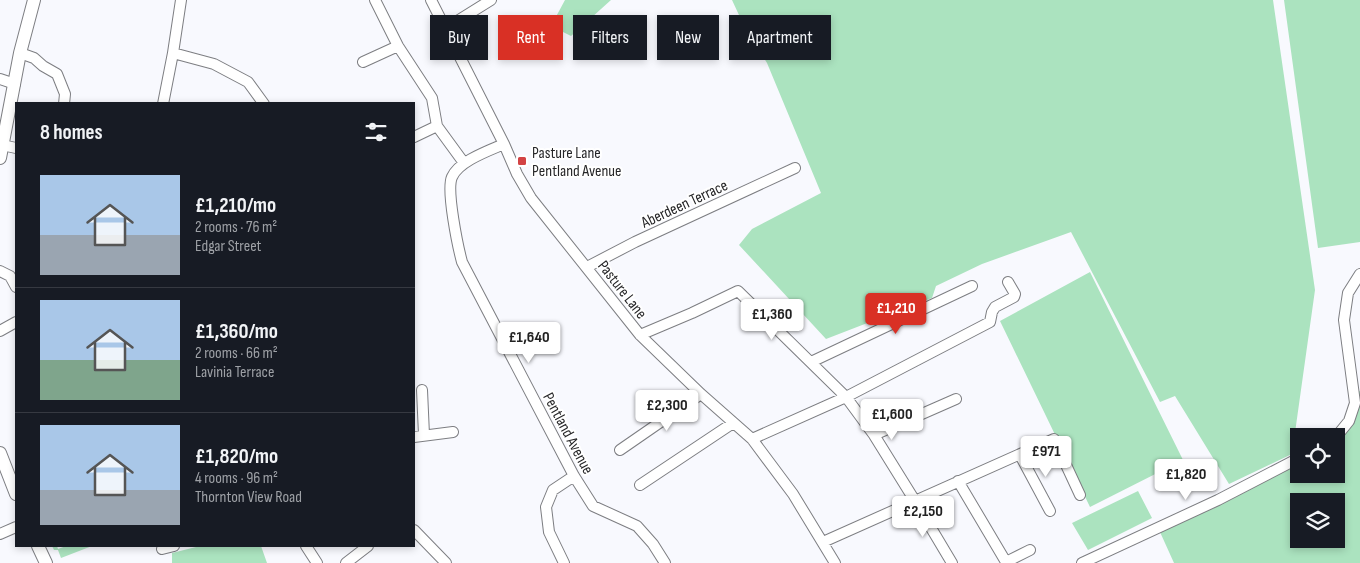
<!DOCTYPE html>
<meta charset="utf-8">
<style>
:root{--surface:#171b24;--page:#20242c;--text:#f1f3f6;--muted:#9ea1a6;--line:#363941;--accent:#d93025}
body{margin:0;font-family:"Sofia Sans Condensed",sans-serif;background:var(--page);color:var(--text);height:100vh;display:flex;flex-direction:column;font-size:19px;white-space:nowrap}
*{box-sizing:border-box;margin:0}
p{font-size:16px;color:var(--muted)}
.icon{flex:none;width:28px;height:28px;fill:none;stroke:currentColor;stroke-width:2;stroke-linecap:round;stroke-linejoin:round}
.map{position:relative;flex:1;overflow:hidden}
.sheet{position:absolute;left:15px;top:102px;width:400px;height:445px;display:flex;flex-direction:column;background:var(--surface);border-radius:0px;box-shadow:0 2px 8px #0003}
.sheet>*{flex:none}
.banner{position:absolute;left:430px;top:15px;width:475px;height:45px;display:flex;gap:10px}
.tools{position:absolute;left:1290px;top:428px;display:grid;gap:10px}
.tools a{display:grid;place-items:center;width:55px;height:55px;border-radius:0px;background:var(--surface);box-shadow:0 2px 8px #0003;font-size:25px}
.price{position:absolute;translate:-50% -42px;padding:0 11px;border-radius:5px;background:#fff;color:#222;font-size:16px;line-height:32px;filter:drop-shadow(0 1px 2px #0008)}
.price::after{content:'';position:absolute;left:50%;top:30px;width:15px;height:11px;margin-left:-8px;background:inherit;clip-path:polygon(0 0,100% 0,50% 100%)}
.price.active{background:var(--accent);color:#fff}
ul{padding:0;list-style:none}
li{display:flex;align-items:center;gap:15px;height:125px;padding:0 25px}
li+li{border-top:1px solid var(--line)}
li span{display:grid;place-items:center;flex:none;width:140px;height:100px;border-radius:0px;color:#555}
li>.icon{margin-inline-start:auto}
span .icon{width:60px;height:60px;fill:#fffc;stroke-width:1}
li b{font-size:21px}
h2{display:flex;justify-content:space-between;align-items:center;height:60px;padding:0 25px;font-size:21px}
.pill{padding:0 18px;border-radius:0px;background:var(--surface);box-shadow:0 2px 8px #0003;font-size:18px;line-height:45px}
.pill.active{background:var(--accent);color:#fff}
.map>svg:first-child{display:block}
.green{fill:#abe3bf;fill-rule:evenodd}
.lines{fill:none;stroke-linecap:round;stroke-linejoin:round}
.minor-casing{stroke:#7d7e82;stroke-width:12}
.tertiary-casing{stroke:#7d7e82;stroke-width:14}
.minor{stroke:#fff;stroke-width:10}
.tertiary{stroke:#fff;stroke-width:12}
.poi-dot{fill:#d34344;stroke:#fff;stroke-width:2}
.labels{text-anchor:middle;stroke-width:4;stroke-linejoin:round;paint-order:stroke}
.poi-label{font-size:16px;fill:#262628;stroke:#fff;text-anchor:start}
.street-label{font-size:16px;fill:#262628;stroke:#fff}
</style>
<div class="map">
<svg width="1360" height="563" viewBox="0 0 1360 563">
<rect width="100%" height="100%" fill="#f8f9fe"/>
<!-- green -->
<path class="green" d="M565 0H611L571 36 551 26Z
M732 0H1273L1315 290 1292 454 1229 484 1175 396 1160 402 1071 232 982 264 936 286 932 298 826 339 739 245 752 229 821 193 767 63 745 28Z
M1284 0H1360V242L1318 248Z
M1090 272 1183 460 1090 507 1000 321Z
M1360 391V563H1174L1160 532 1299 463V474H1336V436L1351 415 1358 392ZM1299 501H1336V539H1299Z
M1138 491 1152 518 1088 550 1072 523Z
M52 546H57L58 549 66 546H92L61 558 58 550H54Z
M200 546H261L267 563H172V553Z"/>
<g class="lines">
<defs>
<path id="minor" d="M375 0 398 46 432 98 437 126 464 163
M431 0 504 144 517 174 531 198 640 335 701 394 752 439 793 494 835 563
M446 28 491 0
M20 53 34 58 43 66 57 74 65 94 64 104
M173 53 214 64 248 82 264 104
M363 62 398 46
M0 79 15 84
M163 104 173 53 181 0
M414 137 437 126
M504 144C488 151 459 161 452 177 446 190 458 247 462 262L574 476 593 506 637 526 653 544 665 563
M2 145 16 148
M587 267 635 242 795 168
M0 271 10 276 16 287
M0 331 16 322
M640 335 692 313 738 291 846 397 874 435 915 501 952 563
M811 362 972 286
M422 390 424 435
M874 435 956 399
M414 437 453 432
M1336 437 1349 421 1355 403 1344 320 1348 293 1360 274
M752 439 846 397 990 322 992 312 995 307 1014 297 1015 294 1008 282
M620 450 701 394
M1020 455 1050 511
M958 481 1006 562 1030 550
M640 485 733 423
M414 530 446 563
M0 534 16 527
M823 542 1054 439 1080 495
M306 546 317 563
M162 549 174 546
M346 563 368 546
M564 563 549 532 546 507 553 490 574 476
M1082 563 1218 500 1299 458"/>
<path id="tertiary" d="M0 158 20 53 34 0
M0 453 16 494
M38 546 46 563"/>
</defs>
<!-- minor casing -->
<use href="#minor" class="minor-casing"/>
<!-- tertiary casing -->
<use href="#tertiary" class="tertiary-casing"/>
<!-- minor -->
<use href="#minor" class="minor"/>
<!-- tertiary -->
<use href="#tertiary" class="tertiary"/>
</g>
<!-- markers -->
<rect class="poi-dot" x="517" y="156" width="10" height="10" rx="2.5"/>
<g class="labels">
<!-- poi labels -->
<g class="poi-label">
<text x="532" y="158">Pasture Lane<tspan x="532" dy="18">Pentland Avenue</tspan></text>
</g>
<!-- street labels -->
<g class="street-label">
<text transform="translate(684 203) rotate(-25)" y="6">Aberdeen Terrace</text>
<text transform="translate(623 289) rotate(52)" y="6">Pasture Lane</text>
<text transform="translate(569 433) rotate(62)" y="6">Pentland Avenue</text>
</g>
</g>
</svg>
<div class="tools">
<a><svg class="icon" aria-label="locate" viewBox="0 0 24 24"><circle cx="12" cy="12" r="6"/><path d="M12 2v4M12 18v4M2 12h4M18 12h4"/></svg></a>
<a><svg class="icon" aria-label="layers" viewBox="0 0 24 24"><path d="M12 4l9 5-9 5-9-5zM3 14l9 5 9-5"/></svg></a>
</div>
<b class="price active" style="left:896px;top:335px">£1,210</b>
<b class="price" style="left:772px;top:341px">£1,360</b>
<b class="price" style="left:529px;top:364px">£1,640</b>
<b class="price" style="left:667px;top:432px">£2,300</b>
<b class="price" style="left:892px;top:441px">£1,600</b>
<b class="price" style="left:1046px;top:478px">£971</b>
<b class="price" style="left:1186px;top:501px">£1,820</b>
<b class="price" style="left:923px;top:538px">£2,150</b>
<div class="banner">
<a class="pill">Buy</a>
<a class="pill active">Rent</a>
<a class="pill">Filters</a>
<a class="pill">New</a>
<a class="pill">Apartment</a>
</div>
<section class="sheet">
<h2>8 homes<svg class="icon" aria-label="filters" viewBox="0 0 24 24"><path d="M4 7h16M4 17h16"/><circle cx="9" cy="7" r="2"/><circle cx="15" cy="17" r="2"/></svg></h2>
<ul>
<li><span style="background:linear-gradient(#a9c7e8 60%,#9aa5b1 0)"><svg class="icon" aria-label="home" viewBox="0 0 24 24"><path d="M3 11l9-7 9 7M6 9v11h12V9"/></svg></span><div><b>£1,210/mo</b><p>2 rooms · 76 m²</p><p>Edgar Street</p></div></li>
<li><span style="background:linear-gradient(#a9c7e8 60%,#7fa58c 0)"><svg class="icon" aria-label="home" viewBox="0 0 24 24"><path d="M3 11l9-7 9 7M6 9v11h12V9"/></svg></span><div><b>£1,360/mo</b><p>2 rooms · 66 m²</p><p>Lavinia Terrace</p></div></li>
<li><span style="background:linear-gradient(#a9c7e8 65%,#9aa5b1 0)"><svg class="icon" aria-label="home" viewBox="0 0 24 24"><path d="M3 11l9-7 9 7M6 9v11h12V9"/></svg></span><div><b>£1,820/mo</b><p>4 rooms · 96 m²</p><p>Thornton View Road</p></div></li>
</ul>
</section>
</div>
